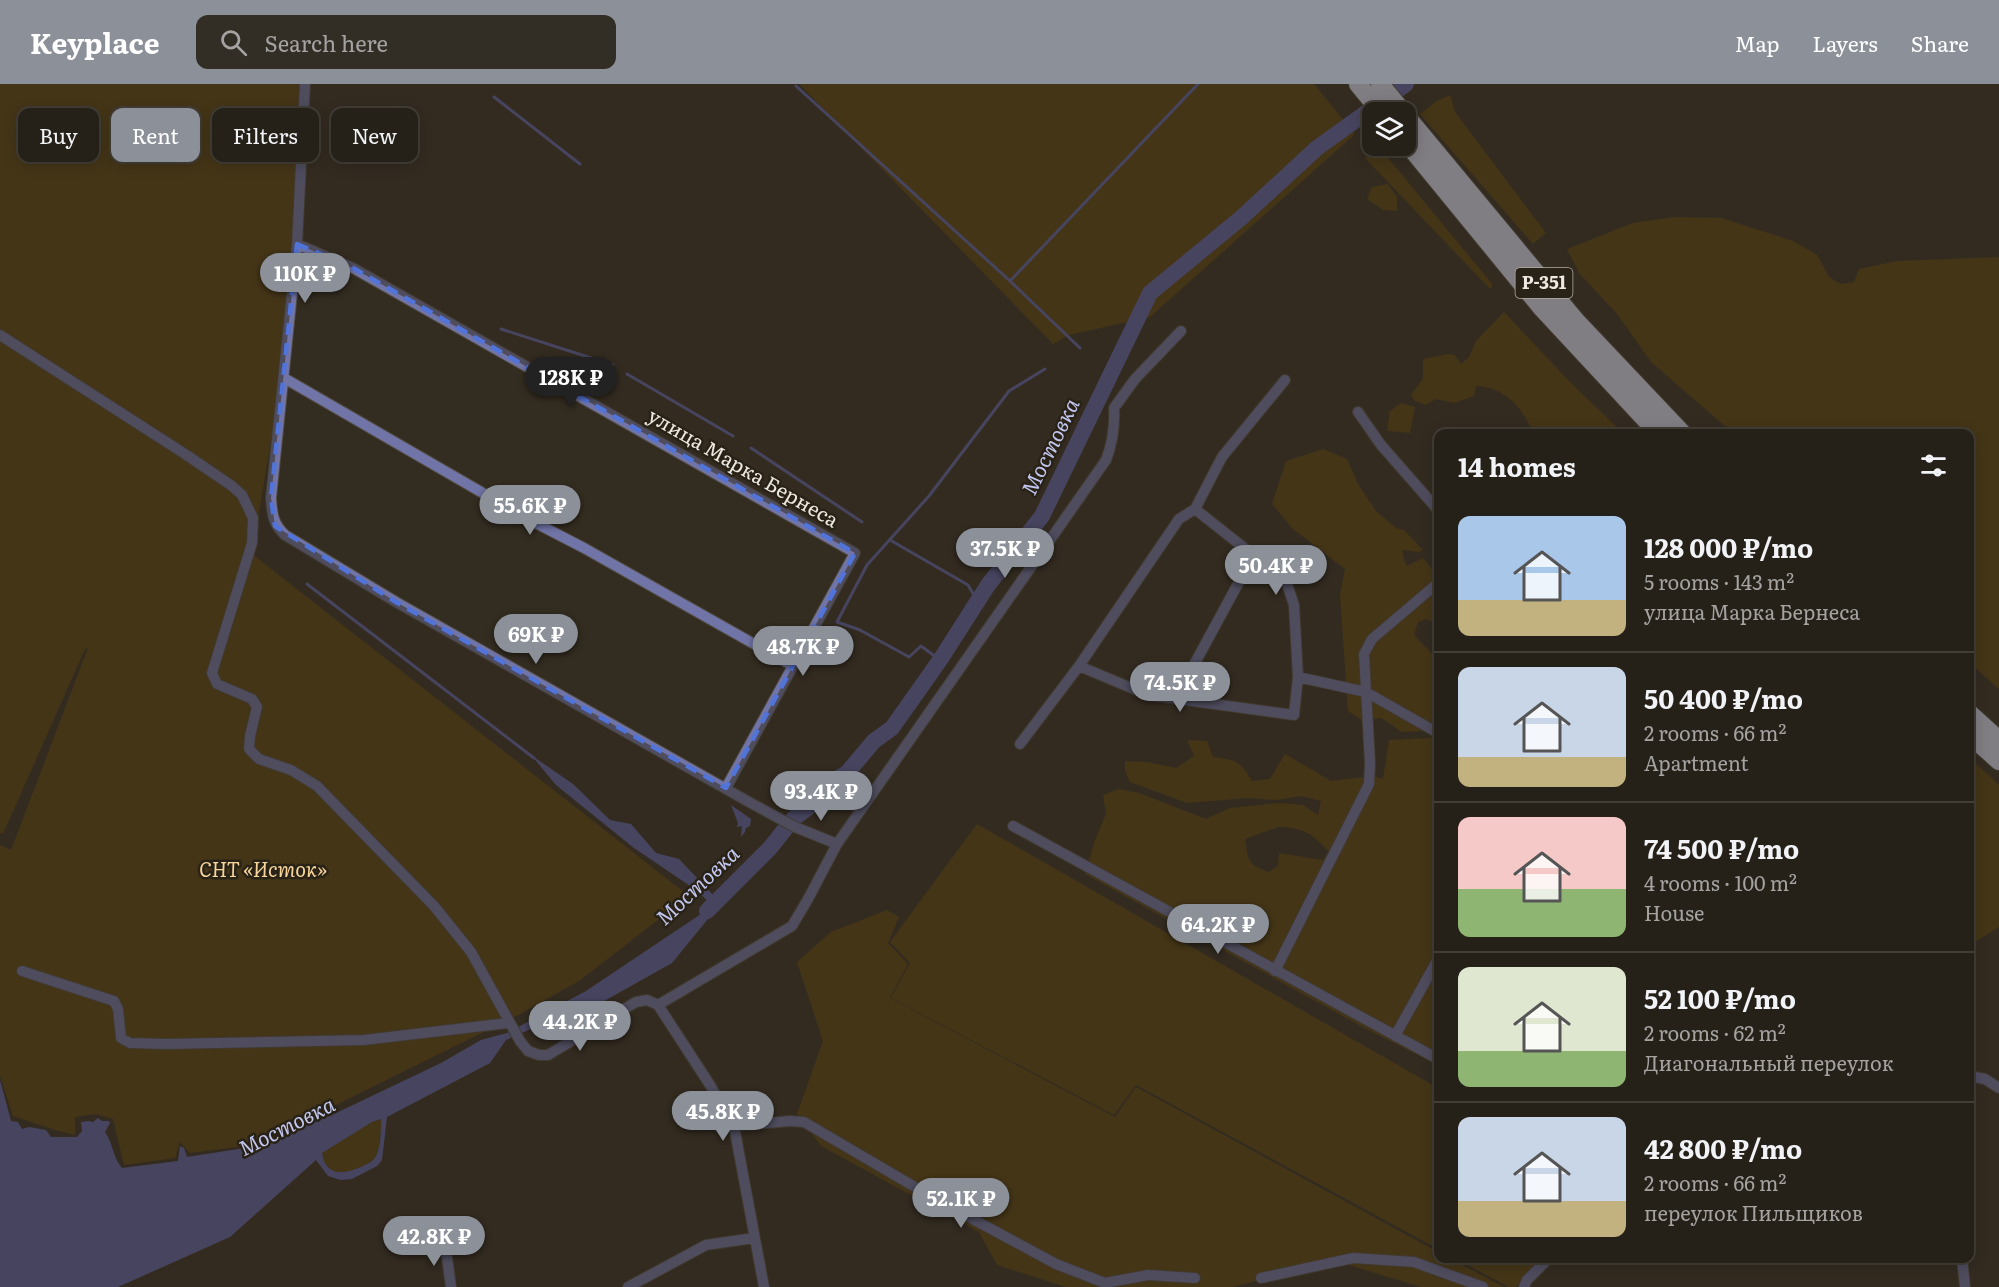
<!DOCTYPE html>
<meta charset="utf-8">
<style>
:root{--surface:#262118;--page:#322e25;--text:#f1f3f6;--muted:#a4a3a2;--line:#423e37;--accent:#8c9099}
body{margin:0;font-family:Literata,serif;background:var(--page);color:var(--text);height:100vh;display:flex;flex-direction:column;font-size:22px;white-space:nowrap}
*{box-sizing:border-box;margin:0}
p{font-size:20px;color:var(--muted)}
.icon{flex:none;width:33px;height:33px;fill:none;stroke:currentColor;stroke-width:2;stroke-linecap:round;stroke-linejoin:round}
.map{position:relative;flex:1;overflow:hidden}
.sheet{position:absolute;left:1434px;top:345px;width:540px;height:834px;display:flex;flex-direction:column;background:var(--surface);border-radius:12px;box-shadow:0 3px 15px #0003,0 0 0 2px var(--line)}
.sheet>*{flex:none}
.top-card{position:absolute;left:18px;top:24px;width:570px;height:54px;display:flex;gap:12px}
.controls{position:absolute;left:1362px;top:18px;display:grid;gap:12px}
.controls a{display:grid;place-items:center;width:54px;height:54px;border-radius:12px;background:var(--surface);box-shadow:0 3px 15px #0003,0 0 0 2px var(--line);font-size:30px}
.price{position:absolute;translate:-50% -51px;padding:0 14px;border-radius:21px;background:var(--accent);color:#fff;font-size:20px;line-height:39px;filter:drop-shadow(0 2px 3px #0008)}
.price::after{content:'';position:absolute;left:50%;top:36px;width:18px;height:14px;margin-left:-9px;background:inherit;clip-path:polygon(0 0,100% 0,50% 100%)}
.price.selected{background:#222;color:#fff}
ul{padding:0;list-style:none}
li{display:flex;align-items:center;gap:18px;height:150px;padding:0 24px}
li+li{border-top:2px solid var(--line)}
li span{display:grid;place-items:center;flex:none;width:168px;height:120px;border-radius:12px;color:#555}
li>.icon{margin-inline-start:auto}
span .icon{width:72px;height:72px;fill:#fffc;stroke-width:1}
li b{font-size:26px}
h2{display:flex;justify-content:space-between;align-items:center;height:72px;padding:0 24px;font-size:26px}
.tag{padding:0 21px;border-radius:12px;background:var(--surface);box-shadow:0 3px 15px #0003,0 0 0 2px var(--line);font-size:21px;line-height:54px}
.tag.selected{background:var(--accent);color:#fff}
header{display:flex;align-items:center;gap:36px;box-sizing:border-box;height:84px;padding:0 30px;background:var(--accent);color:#fff}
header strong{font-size:28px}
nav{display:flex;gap:33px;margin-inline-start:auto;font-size:21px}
.search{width:420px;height:54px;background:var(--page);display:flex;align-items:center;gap:15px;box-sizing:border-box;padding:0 21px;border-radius:12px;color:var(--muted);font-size:22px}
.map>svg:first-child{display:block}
.green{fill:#5a400d;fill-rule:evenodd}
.water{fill:#6063ab;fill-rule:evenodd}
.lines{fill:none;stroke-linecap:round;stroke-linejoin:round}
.stream{stroke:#6063ab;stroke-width:3}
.river{stroke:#6063ab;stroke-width:16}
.street-casing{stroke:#514a3f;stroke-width:12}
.highway-casing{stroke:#514a3f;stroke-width:20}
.street{stroke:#7074a6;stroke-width:10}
.highway{stroke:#dfe2fb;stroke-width:18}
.marked{fill:none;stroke:#5174da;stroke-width:4.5;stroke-dasharray:12 8;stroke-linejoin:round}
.labels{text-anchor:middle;stroke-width:5;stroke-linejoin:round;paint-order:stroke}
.shield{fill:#292216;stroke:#b2ada4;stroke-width:1.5}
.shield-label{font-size:18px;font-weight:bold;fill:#ede8e1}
.street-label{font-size:20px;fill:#ede8e1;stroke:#292216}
.park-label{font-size:20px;font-style:italic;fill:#f8d59a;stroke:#292216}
.water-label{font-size:21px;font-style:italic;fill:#c2c6ef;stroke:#292216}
</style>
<header>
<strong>Keyplace</strong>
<div class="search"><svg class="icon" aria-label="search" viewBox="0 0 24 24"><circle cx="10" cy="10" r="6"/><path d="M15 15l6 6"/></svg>Search here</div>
<nav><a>Map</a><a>Layers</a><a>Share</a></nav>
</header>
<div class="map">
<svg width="1999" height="1203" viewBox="0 0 1999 1203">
<rect width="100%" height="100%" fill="#332c20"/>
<!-- green -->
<path class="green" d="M0 0H301L294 148 275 333 252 470 689 812 579 897 518 931 257 1060 190 1069 180 1058 175 1074 124 1081 113 1035 96 1030 75 1033V1051L55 1046 13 1032 0 992V761L11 766 88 564 85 565 3 750 0 749Z
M799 0H1314L1355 50 1150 233 1069 251 1053 260Z
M1450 11 1455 28 1546 149 1533 160 1420 30 1437 17Z
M1379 63 1493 201 1490 205 1365 74Z
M1388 100 1397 113V127L1383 126 1367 115 1372 103Z
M1675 133 1721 134 1793 157 1817 171 1829 193 1841 200 1854 198 1859 185 1898 177 1999 173V605L1970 579V350L1733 349 1651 278 1618 231 1579 189 1567 165 1633 139Z
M1504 228 1573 301 1623 349H1533C1523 324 1505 303 1476 302L1474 312 1454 319 1436 315 1426 321 1415 317 1411 311 1423 295V275L1448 270 1455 271 1461 280 1469 273 1476 257Z
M1401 319 1415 323 1410 349 1387 347 1390 327Z
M1323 365 1347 375 1358 400 1376 427 1396 444 1404 446 1423 466 1419 468 1402 466 1404 476 1407 482 1423 474 1435 489 1433 501 1436 512 1438 511V541L1426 535 1418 538 1414 551 1436 574 1438 573V638L1423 647 1402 648 1381 634 1362 636 1348 627 1340 511 1345 485 1292 444 1272 420 1286 377Z
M1438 649V981L1368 946 1085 790 1095 756 1106 730 1103 711 1119 705 1139 709 1206 735 1230 724 1280 719 1303 721 1318 731 1321 717 1301 712 1277 716 1248 714 1187 719 1130 698 1125 686V677L1147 678 1176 684 1194 672 1187 656 1207 657 1213 673C1236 676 1240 677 1252 697L1270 695 1285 670 1331 697 1373 692 1383 695 1389 656 1430 654ZM1278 743C1303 743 1313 750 1329 768L1323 776 1279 769 1278 782 1269 788C1246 780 1249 777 1245 755Z
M1970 674 1999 701V843L1970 861Z
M977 740 1438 1004V1165L1136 1001 1114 1031 891 914 910 879 890 858Z
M887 826 899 833 888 859 908 880 890 914 1115 1033 1136 1003 1438 1168V1174L1451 1175 1504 1203H1421L1336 1177 1232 1203H1066L997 1181 979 1148 821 1062 797 1030 823 957 797 878 831 848Z
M382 1035C380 1046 381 1062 376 1072 373 1078 367 1080 361 1083 343 1091 325 1092 322 1069L372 1038Z
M1456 1175H1539L1516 1203H1509Z"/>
<!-- water -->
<path class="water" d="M531 671 573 700 610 736 631 740 656 769 679 775 714 812H722L720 825 708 835 672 879 540 953 533 944 506 956 490 979 387 1033 382 1076 377 1082 352 1095 341 1096 328 1092 316 1076 230 1153 118 1203H0V996L11 1037 18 1038 22 1045 29 1043 46 1046 51 1053H77L82 1047 81 1038 88 1037 93 1038 98 1034 102 1037H109L110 1039 105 1048C113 1059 113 1074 122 1084L178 1077 180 1062 184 1064 187 1073 258 1062 332 1031 441 979 481 956 507 949 586 907 701 830 710 819 696 806 634 764 556 701ZM381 1035C381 1046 381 1063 376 1072 373 1078 367 1080 361 1083 343 1091 325 1092 322 1069L372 1038Z
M731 721 751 735 750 742 746 744 745 748 741 753 742 742 737 743 738 739Z"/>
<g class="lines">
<!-- stream -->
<path class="stream" d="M796 2 1010 197
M494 13 580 80
M501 245 613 281
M1080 264 1010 197 1198 0
M627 290 733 352
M751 364 862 438
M890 456 968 501 978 518
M307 500 534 674
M940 576 921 562 909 573 860 546 837 538 867 481 929 412 1009 307 1045 285"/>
<!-- river -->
<path class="river" d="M707 827 770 764 794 734 820 715 835 696 847 689 874 657 892 644 940 576 988 501 1042 432 1150 209 1241 134 1317 64 1406 0"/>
<defs>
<path id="street" d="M305 0 297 160 271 414C272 430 273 440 285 451L396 518 749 718 795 743 837 760
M297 160 353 184 855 469 726 704
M0 251 185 370 232 402 242 411 253 434 252 459 212 589 217 600 252 615 257 623 250 652 249 665 259 675 291 686 317 702 434 822 471 868 520 957 528 967 539 971H548L636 918 647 916 658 921
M284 294 526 434 584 464 793 582
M1358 328 1381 361 1438 426
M1079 582 1148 611 1294 631 1298 593 1294 521 1286 497 1195 425
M1298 593 1366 608 1438 649
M1176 614 1253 472
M1020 660 1079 582 1179 435 1195 425 1222 373 1285 296
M1013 742 1438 975
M22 887 114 917 118 925 121 954 130 959 166 960 364 956 508 939
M1275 887 1369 700 1370 679 1364 570 1372 555 1438 499
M658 921 792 842 808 815 837 760 1106 376C1113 358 1115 343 1114 324L1135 295 1181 247
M658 921 710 1001 734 1042 764 1203
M1395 952 1438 875
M1970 992 1985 995 1999 1004
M734 1042 790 1037 804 1038 932 1113 1056 1180 1105 1199 1148 1191 1195 1194
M445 1159 451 1203
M1962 1174 1965 1203
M1261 1194 1353 1174 1414 1178 1483 1203
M628 1203 706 1161 754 1154
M1524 1203 1527 1196 1549 1174"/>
<path id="highway" d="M1358 0 1381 28
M1380 0 1403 28
M1406 32 1576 237 1683 350
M1406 58 1541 223 1659 350
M1970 630 1999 656
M1970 651 1999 677"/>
</defs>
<!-- street casing -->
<use href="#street" class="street-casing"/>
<!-- highway casing -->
<use href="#highway" class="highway-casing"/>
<!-- street -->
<use href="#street" class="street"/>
<!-- highway -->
<use href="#highway" class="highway"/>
</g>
<!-- marked area -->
<path d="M0 0H1999V1203H0ZM297 160 353 184 855 469 726 704 396 518 275 442 271 414Z" fill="#332c20" fill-opacity=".55" fill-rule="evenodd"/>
<path class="marked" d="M297 160 353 184 855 469 726 704 396 518 275 442 271 414Z"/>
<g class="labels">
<!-- shield labels -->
<rect class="shield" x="1515.5" y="184" width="57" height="30" rx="4.5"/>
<g class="shield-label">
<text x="1544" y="205">Р-351</text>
</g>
<!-- street labels -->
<g class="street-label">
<text transform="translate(743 384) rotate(30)" y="7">улица Марка Бернеса</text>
</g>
<!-- park labels -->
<g class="park-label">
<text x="263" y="793">СНТ «Исток»</text>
</g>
<!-- water labels -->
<g class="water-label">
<text transform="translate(1051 363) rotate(-64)" y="7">Мостовка</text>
<text transform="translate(698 802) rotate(-43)" y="7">Мостовка</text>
<text transform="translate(287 1043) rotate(-27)" y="7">Мостовка</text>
</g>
</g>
</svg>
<div class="controls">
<a><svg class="icon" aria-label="layers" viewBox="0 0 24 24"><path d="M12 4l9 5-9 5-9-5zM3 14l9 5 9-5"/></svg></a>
</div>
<b class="price" style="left:305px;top:220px">110K ₽</b>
<b class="price selected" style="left:571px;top:324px">128K ₽</b>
<b class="price" style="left:530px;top:452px">55.6K ₽</b>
<b class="price" style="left:1005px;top:495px">37.5K ₽</b>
<b class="price" style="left:1276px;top:512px">50.4K ₽</b>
<b class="price" style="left:536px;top:581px">69K ₽</b>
<b class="price" style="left:803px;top:593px">48.7K ₽</b>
<b class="price" style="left:1180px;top:629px">74.5K ₽</b>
<b class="price" style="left:821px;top:738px">93.4K ₽</b>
<b class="price" style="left:1218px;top:871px">64.2K ₽</b>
<b class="price" style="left:580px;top:968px">44.2K ₽</b>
<b class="price" style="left:723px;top:1058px">45.8K ₽</b>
<b class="price" style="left:961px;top:1145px">52.1K ₽</b>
<b class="price" style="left:434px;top:1183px">42.8K ₽</b>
<div class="top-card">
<a class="tag">Buy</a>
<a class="tag selected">Rent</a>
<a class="tag">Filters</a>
<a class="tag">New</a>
</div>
<section class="sheet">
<h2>14 homes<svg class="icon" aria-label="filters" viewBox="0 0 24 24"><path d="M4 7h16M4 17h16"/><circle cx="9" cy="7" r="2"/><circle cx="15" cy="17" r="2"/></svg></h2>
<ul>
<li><span style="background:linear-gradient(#a9c7e8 70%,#c2b280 0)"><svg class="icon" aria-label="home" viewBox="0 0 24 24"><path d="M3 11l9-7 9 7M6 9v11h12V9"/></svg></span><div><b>128 000 ₽/mo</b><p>5 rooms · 143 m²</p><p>улица Марка Бернеса</p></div></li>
<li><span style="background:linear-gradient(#c9d6e8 75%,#c2b280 0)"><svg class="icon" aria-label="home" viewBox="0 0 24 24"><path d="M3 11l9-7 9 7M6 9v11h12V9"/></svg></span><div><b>50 400 ₽/mo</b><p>2 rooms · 66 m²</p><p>Apartment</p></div></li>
<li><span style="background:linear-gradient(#f6c9c9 60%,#8fb573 0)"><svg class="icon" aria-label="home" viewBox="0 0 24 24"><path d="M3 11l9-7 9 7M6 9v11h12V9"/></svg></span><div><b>74 500 ₽/mo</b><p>4 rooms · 100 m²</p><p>House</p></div></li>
<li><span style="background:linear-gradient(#dfe7d0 70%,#8fb573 0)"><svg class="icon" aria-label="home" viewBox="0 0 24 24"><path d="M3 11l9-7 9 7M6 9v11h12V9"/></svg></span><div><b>52 100 ₽/mo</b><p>2 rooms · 62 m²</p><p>Диагональный переулок</p></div></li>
<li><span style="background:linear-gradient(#c9d6e8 70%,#c2b280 0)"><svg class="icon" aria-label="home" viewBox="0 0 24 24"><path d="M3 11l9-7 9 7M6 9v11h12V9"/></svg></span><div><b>42 800 ₽/mo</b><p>2 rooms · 66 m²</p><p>переулок Пильщиков</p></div></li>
</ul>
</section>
</div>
